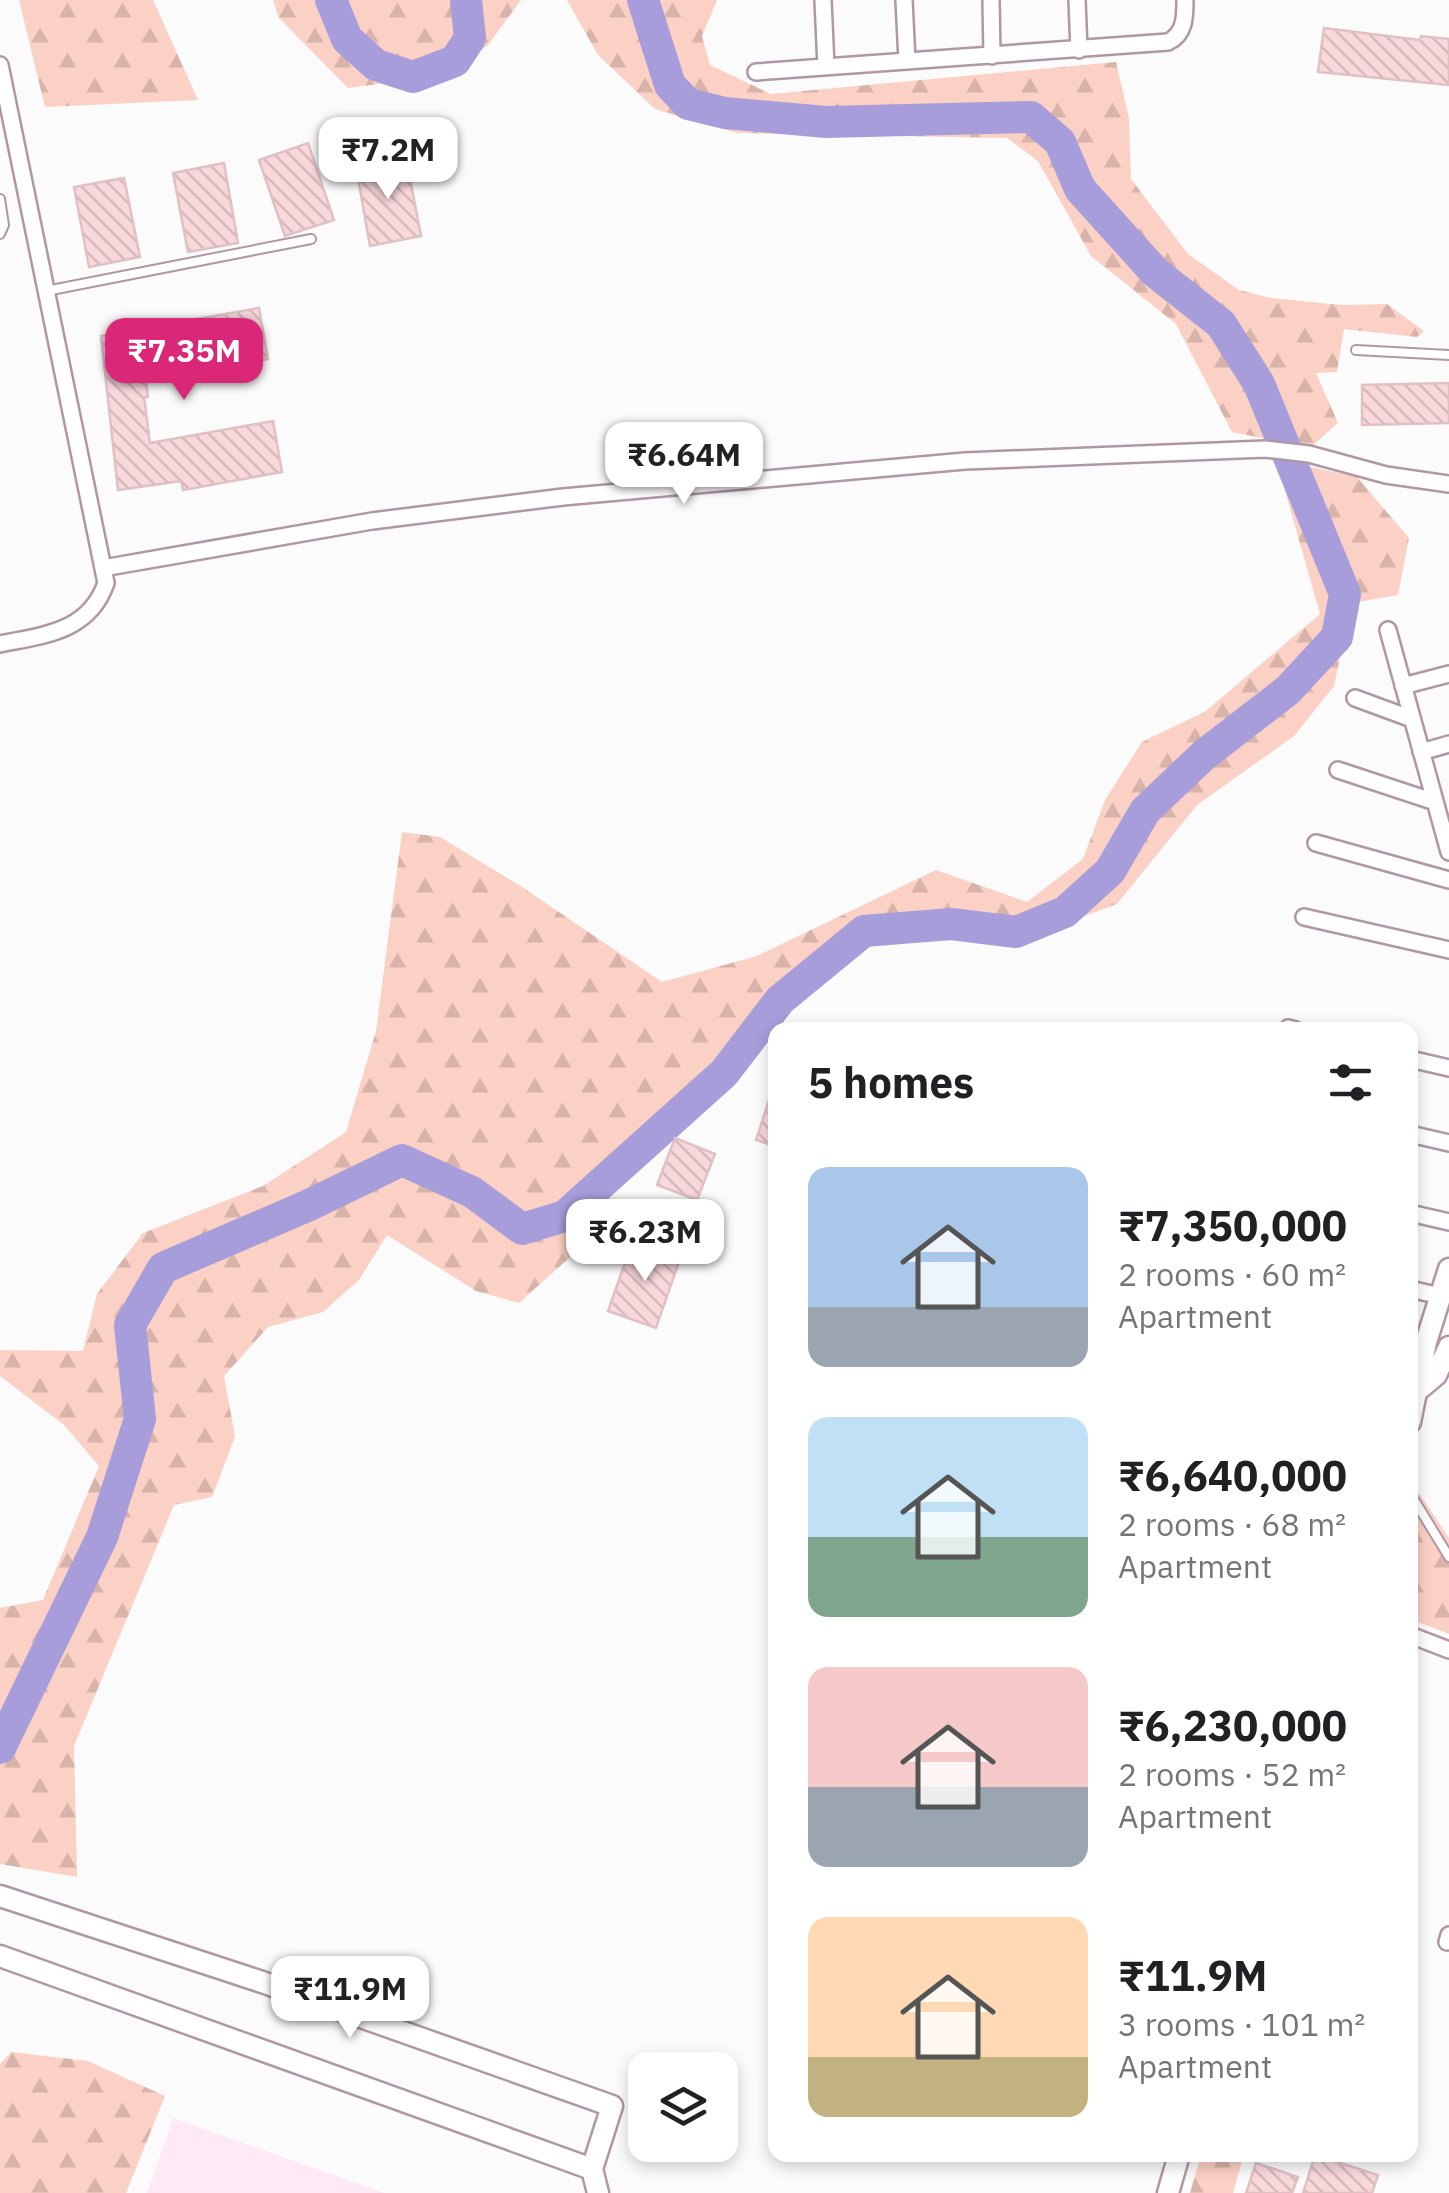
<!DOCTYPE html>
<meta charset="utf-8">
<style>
:root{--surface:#fff;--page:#f2f2f2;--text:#202124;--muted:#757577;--accent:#db2777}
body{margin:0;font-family:"IBM Plex Sans",sans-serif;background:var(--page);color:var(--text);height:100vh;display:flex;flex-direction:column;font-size:38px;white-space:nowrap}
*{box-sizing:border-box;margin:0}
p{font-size:32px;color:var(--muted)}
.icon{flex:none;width:55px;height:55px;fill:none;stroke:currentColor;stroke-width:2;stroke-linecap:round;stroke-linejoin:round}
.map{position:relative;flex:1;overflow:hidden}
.details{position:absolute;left:768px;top:1022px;width:650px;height:1140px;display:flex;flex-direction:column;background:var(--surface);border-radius:20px;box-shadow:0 5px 15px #0003}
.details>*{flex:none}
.tools{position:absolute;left:628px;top:2052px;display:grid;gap:20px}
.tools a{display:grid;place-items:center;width:110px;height:110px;border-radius:20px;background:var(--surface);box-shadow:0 5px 15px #0003;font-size:50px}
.price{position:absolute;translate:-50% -85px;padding:0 22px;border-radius:20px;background:#fff;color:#222;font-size:32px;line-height:65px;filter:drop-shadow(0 2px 5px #0008)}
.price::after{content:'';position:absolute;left:50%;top:60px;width:30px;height:22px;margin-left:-15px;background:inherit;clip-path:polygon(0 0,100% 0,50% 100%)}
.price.active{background:var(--accent);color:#fff}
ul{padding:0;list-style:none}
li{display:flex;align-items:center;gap:30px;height:250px;padding:0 40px}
li span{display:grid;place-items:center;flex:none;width:280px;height:200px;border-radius:20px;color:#555}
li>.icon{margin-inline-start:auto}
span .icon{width:120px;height:120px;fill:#fffc;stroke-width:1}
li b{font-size:42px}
h2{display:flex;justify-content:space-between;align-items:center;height:120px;padding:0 40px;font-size:42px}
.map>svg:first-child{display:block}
.built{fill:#ffe9f5}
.forest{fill:url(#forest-firs)}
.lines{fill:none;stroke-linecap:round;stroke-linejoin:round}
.river{stroke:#a69dda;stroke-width:32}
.building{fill:url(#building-back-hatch);stroke:#e1c0c4;stroke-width:2.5}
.lane-casing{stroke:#b197a6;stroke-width:12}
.street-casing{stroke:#b197a6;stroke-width:20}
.secondary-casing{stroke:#b197a6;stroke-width:25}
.lane{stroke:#fff;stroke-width:8}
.street{stroke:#fff;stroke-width:15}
.secondary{stroke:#fff;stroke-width:20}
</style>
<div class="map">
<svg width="1449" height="2193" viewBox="0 0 1449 2193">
<defs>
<pattern id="forest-firs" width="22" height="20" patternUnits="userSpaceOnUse" patternTransform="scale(2.5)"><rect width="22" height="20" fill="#fcd1c5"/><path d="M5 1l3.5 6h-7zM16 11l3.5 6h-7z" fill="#d8b3a9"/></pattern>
<pattern id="building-back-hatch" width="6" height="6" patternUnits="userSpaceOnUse" patternTransform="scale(2.5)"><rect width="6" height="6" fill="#f9d8dc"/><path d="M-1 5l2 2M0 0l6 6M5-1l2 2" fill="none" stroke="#d5b9bd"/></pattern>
</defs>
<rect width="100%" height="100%" fill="#fbfbfb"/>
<!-- built -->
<path class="built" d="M173 2118 384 2193H147Z"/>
<!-- forest -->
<path class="forest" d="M19 0H153L198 100 45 107Z
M273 0H521L488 45 452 74 348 88 279 18Z
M567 0H717L702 36 710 65 771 94 1116 62 1129 118 1131 179 1188 254 1239 290 1271 298 1341 305 1387 304 1424 331 1417 337 1344 329 1337 372 1316 373 1338 423 1310 448 1232 432 1176 324 1091 256 1038 161 1007 138 737 133 655 109 598 55Z
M1306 466 1357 477 1409 538 1398 595 1358 602 1349 615 1334 686 1294 736 1197 805 1117 904 1028 937 950 908 863 923 813 962 647 1126 588 1241 519 1303 476 1291 387 1235 359 1280 323 1312 268 1327 224 1376 235 1437 212 1497 174 1505 74 1746 77 1877 0 1864V1608L43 1600 99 1466 64 1425 0 1376V1350L83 1351 97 1294 143 1233 263 1186 346 1132 376 1031 402 832 440 837 522 887 662 982 757 956 936 870 1027 902 1083 859 1105 800 1142 742 1206 711 1320 614 1284 487Z
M1419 1493 1449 1538V1634L1410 1619V1517Z
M11 2052 88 2061 165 2096 126 2193H0V2064Z
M1201 2155H1244L1233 2193H1190Z"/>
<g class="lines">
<!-- river -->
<path class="river" d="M331 0 347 39 376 65 413 77 455 61 470 38 466 0
M0 1748 102 1537 140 1419 130 1325 163 1268 307 1206 402 1160 472 1192 522 1229 565 1216 724 1073 780 1000 864 931 951 924 1016 932 1065 912 1110 871 1145 811 1204 755 1288 690 1337 637 1345 594 1259 384 1221 324 1155 272 1080 189 1060 142 1031 117 826 122 725 113 688 104 670 85 643 0"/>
</g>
<!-- building -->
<path class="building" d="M1324 28 1420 40 1421 36 1449 39V85L1318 72Z
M308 143 334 220 285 236 259 160Z
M406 157 421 236 370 246 356 167Z
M224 163 238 243 188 252 173 173Z
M124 178 140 257 89 267 74 187Z
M259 308 268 359 146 381 148 397H144L150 443 273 421 282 472 183 490 181 481 118 490 101 336Z
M1449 383V423L1362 425V385Z
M772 1091 775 1092V1146L756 1140Z
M675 1138 715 1154 697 1200 657 1185Z
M633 1240 681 1256 656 1328 608 1311Z
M1315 2155 1378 2175 1372 2193H1303Z
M1256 2163 1298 2177 1292 2193H1246Z"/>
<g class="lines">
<defs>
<path id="lane" d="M0 199 4 225 0 234
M46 291 311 239
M1356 350 1449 355
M1410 1493 1449 1557"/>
<path id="street" d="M823 0 826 67
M904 0 907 61
M991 0 992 56
M1077 0 1079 50
M0 65 106 583C89 632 44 635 0 644
M756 72 1168 42C1185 34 1185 17 1185 0
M103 568 372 521 563 497 965 461 1265 449 1309 454 1386 475 1449 484
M1388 630 1449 852
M1403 686 1449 674
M1355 698 1412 719
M1421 752 1449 744
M1338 770 1435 802
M1316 843 1449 880
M1304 917 1449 950
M1288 1028 1296 1030
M1410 1059 1449 1068
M1410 1134 1449 1143
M1410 1213 1449 1222
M1410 1289 1440 1296
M1410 1635 1449 1650
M1447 1942 1449 1935"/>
<path id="secondary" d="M1418 1390 1436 1375 1449 1347
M1410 1422 1426 1342 1449 1269
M0 1896 262 1982 612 2106 592 2169 598 2193
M0 1956 592 2169
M1168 2193 1179 2155"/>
</defs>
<!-- lane casing -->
<use href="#lane" class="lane-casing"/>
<!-- street casing -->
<use href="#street" class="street-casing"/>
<!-- secondary casing -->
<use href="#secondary" class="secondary-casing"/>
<!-- lane -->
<use href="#lane" class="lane"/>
<!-- street -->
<use href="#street" class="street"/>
<!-- secondary -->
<use href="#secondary" class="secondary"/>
</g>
</svg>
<div class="tools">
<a><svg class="icon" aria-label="layers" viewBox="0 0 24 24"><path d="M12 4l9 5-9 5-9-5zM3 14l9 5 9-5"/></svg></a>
</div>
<b class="price" style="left:388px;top:202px">₹7.2M</b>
<b class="price active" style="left:184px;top:403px">₹7.35M</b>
<b class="price" style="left:684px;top:507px">₹6.64M</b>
<b class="price" style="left:645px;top:1284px">₹6.23M</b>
<b class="price" style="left:350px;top:2041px">₹11.9M</b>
<section class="details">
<h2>5 homes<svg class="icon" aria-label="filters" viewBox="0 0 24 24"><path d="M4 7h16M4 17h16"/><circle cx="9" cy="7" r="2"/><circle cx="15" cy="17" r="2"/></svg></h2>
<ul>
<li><span style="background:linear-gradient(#a9c7e8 70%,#9aa5b1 0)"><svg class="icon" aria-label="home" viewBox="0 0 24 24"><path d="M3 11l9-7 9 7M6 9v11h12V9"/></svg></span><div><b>₹7,350,000</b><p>2 rooms · 60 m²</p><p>Apartment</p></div></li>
<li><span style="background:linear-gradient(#bfe0f5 60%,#7fa58c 0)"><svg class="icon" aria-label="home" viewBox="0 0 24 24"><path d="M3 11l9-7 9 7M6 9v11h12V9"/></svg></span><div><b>₹6,640,000</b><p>2 rooms · 68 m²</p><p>Apartment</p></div></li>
<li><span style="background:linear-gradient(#f6c9c9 60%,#9aa5b1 0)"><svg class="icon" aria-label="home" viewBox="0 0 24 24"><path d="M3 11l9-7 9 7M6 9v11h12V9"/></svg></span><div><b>₹6,230,000</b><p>2 rooms · 52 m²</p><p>Apartment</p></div></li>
<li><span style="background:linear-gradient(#ffd9b3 70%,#c2b280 0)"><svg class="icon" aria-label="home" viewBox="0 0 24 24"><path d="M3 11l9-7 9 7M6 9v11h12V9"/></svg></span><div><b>₹11.9M</b><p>3 rooms · 101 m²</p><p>Apartment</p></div></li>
</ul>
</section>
</div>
